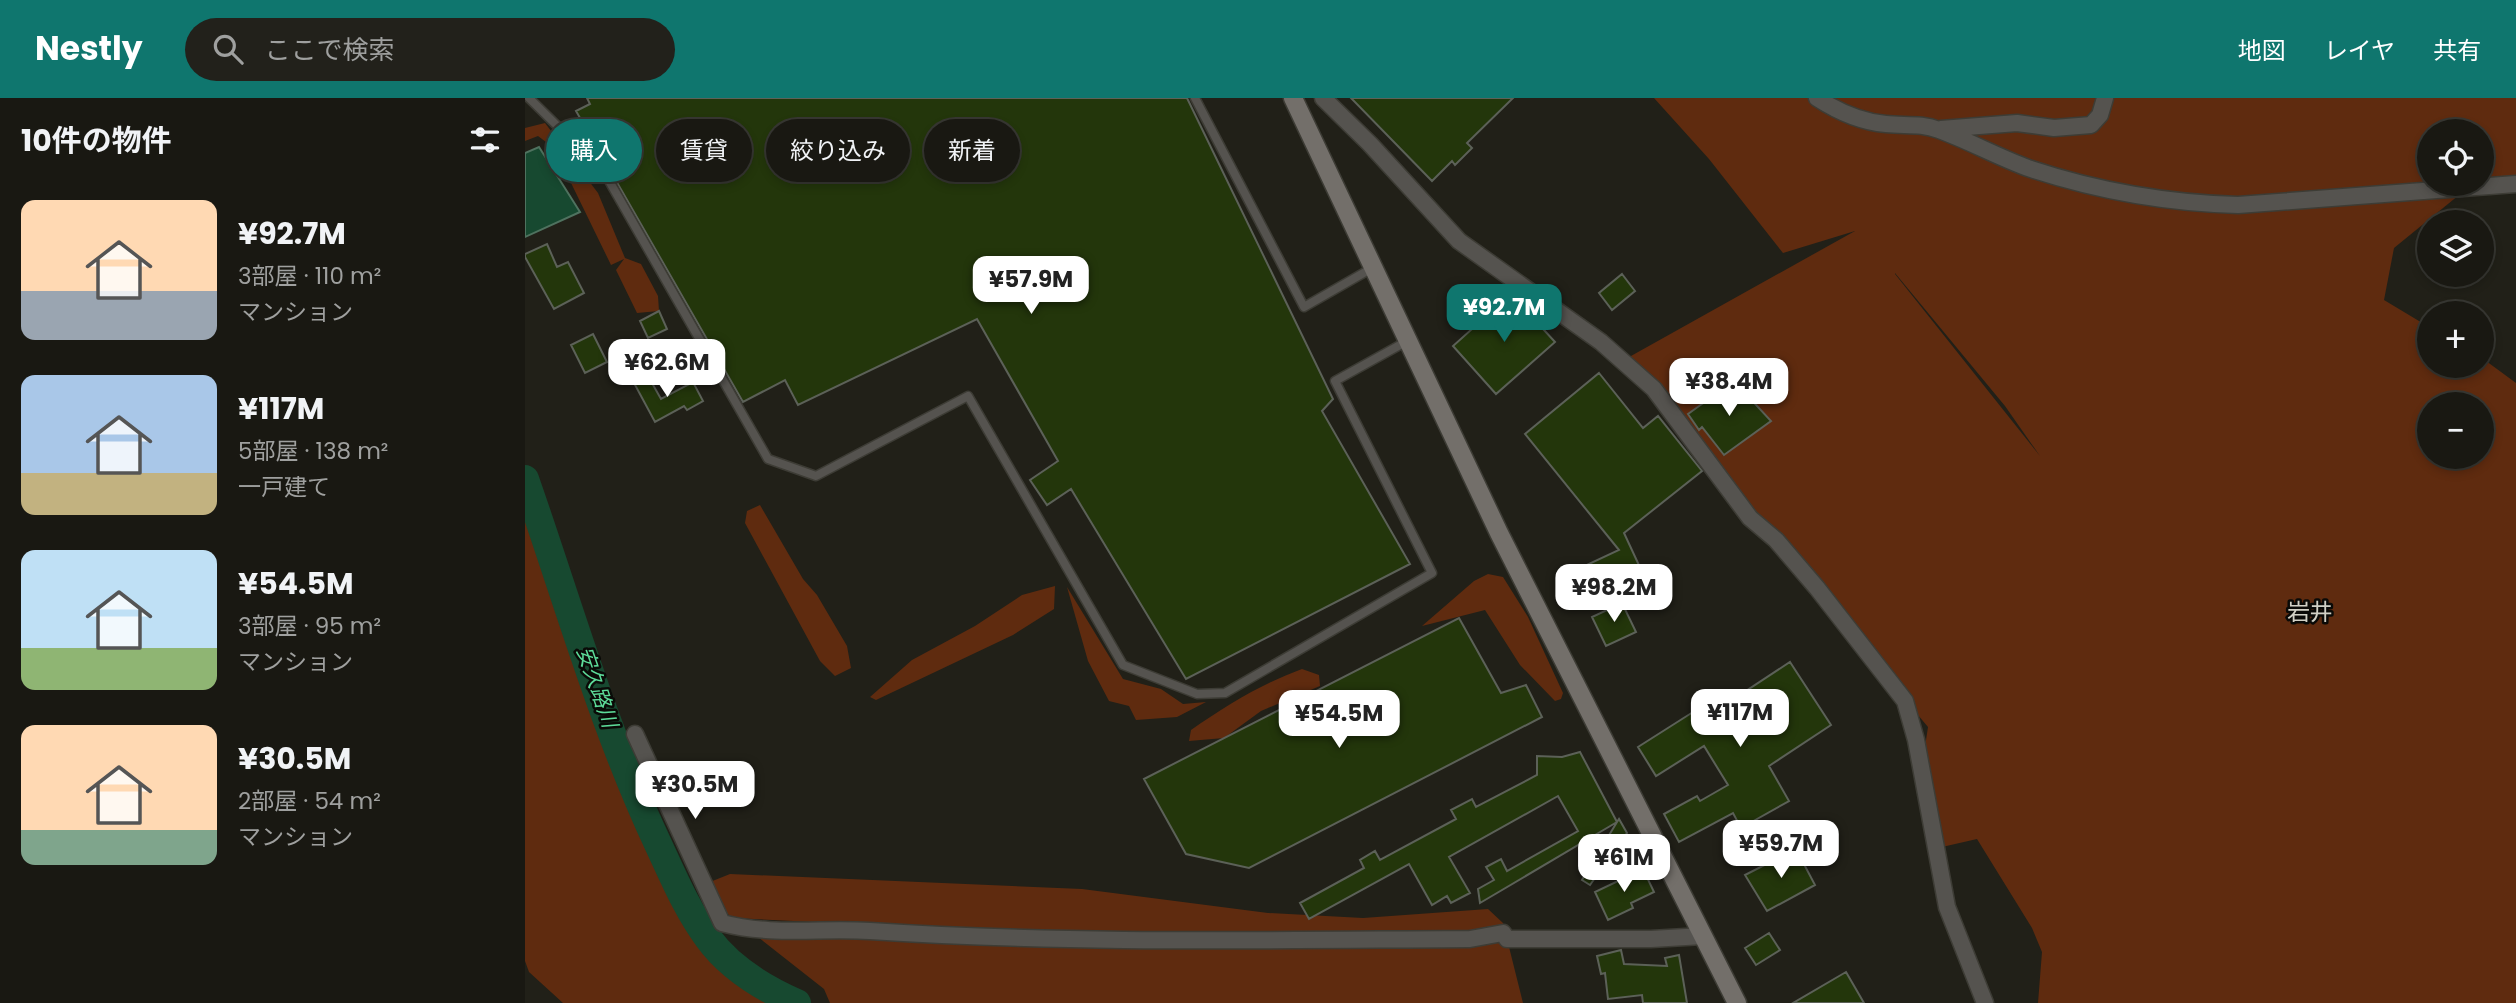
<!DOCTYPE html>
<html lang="ja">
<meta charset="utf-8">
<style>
:root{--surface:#191812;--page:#22211b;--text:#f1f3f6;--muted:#9fa09f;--line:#373732;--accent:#0f766e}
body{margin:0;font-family:Poppins,"Noto Sans JP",sans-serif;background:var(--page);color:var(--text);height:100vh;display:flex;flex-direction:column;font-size:26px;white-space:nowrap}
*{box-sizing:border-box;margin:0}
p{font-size:23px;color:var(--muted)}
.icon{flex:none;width:38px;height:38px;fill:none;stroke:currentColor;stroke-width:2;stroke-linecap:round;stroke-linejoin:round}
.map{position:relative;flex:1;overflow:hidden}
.side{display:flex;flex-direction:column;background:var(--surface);width:525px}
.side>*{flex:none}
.top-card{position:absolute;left:21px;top:21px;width:665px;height:63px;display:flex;gap:14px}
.fabs{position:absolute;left:1892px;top:21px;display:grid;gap:14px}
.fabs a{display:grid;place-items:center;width:77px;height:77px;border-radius:50%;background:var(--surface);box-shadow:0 4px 10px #0003,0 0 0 2px var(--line);font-size:35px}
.price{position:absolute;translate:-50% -60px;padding:0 16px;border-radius:14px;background:#fff;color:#222;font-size:23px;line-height:46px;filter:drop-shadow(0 2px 4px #0008)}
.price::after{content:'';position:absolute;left:50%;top:42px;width:21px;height:16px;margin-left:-10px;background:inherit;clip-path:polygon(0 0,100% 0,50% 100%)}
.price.current{background:var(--accent);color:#fff}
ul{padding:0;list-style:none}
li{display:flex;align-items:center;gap:21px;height:175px;padding:0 21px}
li span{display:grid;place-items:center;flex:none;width:196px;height:140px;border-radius:14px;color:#555}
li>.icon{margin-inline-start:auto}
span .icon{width:84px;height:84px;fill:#fffc;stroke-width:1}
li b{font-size:30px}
h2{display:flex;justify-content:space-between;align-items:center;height:84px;padding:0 21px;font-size:30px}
.tag{padding:0 24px;border-radius:32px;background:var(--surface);box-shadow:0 4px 10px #0003,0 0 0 2px var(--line);font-size:24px;line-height:63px}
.tag.current{background:var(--accent);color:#fff}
header{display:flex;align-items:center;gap:42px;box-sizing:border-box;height:98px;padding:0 35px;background:var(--accent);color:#fff}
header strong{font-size:33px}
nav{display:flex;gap:38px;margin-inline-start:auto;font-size:24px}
.search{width:490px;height:63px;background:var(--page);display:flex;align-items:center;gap:18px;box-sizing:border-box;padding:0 24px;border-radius:38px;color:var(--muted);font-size:26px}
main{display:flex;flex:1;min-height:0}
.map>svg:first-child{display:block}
.green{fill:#5f2b0f;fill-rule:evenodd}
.water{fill:#174930;stroke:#4f725f;stroke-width:2}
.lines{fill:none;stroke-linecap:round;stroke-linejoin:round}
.river{stroke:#174930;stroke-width:28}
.building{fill:#23360b;stroke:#5c6158;stroke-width:2}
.lane-casing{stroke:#3d3c35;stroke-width:11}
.street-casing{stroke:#3d3c35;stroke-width:19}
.secondary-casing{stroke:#3d3c35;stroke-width:21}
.lane{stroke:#55534f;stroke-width:8}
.street{stroke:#55534f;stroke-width:16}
.secondary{stroke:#736f6a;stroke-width:18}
.labels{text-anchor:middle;stroke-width:5;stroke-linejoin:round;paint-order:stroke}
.water-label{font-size:21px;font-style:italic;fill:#5ddb99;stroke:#0a0a07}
.quarter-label{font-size:23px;fill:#d1d0c5;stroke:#0a0a07}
</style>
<header>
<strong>Nestly</strong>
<div class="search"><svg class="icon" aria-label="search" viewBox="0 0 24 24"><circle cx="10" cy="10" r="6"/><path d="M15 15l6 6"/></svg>ここで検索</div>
<nav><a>地図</a><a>レイヤ</a><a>共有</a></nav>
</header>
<main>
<section class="side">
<h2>10件の物件<svg class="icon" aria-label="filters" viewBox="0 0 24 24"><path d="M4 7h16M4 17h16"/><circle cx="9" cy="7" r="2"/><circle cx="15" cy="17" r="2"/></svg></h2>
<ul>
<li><span style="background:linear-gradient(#ffd9b3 65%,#9aa5b1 0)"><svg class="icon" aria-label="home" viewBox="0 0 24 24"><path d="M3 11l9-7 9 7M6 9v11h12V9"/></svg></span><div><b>¥92.7M</b><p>3部屋 · 110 m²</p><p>マンション</p></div></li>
<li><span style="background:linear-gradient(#a9c7e8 70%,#c2b280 0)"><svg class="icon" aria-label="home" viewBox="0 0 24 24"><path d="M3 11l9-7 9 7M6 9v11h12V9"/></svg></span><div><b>¥117M</b><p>5部屋 · 138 m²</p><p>一戸建て</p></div></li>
<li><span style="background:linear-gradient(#bfe0f5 70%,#8fb573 0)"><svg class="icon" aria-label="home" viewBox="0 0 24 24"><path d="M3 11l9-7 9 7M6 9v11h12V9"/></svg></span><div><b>¥54.5M</b><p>3部屋 · 95 m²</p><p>マンション</p></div></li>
<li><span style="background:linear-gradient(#ffd9b3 75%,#7fa58c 0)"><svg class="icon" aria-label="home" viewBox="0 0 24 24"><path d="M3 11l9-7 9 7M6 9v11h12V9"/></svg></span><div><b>¥30.5M</b><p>2部屋 · 54 m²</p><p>マンション</p></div></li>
</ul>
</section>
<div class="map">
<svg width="1991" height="905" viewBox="0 0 1991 905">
<rect width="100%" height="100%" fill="#212018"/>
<!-- green -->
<path class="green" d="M1129 0H1991V91L1934 97 1869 150 1859 202 1904 229V268H1956L1957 260 1991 285V905H1513L1517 854 1507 830 1452 741 1417 749 1398 662 1403 629 1097 263 1330 133 1258 155 1184 61ZM1904 33H1956V86H1904ZM1370 175 1480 308 1515 358 1370 176ZM1904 306H1956V359H1904Z
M20 25 73 95 100 160 116 166 133 198 134 213 112 215 91 172 99 161 86 167 29 50 13 38 0 43V30Z
M235 407 278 481 292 497 322 548 326 570 310 578 295 563 220 425 222 413Z
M0 416 152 809 226 879 273 905H38L4 874 0 863Z
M963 476 978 479 1003 519 1038 595 1036 601 1030 603 995 567 960 512 897 528 949 483Z
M530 488 529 511 488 537 351 602 345 599 387 562 450 528 497 497Z
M542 489 598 581 636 591 658 606 681 604 652 619 611 622 604 608 584 603 563 563Z
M777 571 794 577 795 588 736 613 699 640 664 643 666 632C702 607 736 586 777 571Z
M205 776 557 791 743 815 838 820 963 811 978 825 998 905H305L299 891 224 832 642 841 208 820 179 798 185 784Z"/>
<!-- water -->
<path class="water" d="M14 49 55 114 0 139V55Z"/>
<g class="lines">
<!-- river -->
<path class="river" d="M0 381C43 504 78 629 133 746 148 778 162 812 183 840 204 869 240 891 272 905"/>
</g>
<!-- building -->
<path class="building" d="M62 0H662L808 301 797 313 885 466 661 581 546 391 522 407 505 382 533 363 452 221 273 307 260 282 218 304 51 13 65 6Z
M826 0H988L942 45 947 50 930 67 927 63 907 83Z
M22 146 32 169 43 164 59 195 29 211 0 159V156Z
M1097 176 1110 193 1087 212 1074 195Z
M986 196 1030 244 971 296 928 248Z
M134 213 142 231 123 240 115 223Z
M68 236 82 264 60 275 46 247Z
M1074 275 1118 330 1133 318 1177 373 1099 435 1119 478 1089 492 1084 481 1061 492 1051 472 1094 452 1000 336Z
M123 278 136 301 168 284 178 303 162 312 159 308 130 324 109 285Z
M1209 283 1246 323 1199 357 1177 329 1174 332 1163 316Z
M1097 505 1111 534 1081 548 1067 519Z
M934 520 976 595 1001 587 1017 619 724 770 661 756 619 681Z
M1265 564 1306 627 1244 668 1264 703 1216 730 1208 715 1154 744 1139 716 1172 698 1175 703 1203 687 1179 648 1131 678 1113 649 1198 595 1204 604Z
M1055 654 1092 724 1094 721 1102 735 1065 787 1057 782 1092 724 955 805 953 791 969 782 961 769 976 761 982 773 1053 733 1033 698 924 759 945 795 926 805 922 798 907 807 884 766 784 821 775 805 839 770 835 762 850 753 855 762 931 721 926 712 947 701 951 709 1012 677V658L1037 659Z
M1271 751 1290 787 1242 813 1220 777Z
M1118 771 1129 794 1106 805 1108 810 1083 822 1070 794Z
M1244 835 1255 852 1231 867 1220 850Z
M1096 852 1099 866 1142 868 1140 860 1154 857 1162 905H1118L1117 897 1083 901 1080 875 1076 876 1072 858Z
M1321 874 1339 905H1268Z"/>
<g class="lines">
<defs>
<path id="lane" d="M4 0 79 74 243 361 291 378 443 298 598 567 672 596 700 595 907 475 810 283 884 242
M670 0 779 209 849 169"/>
<path id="street" d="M798 0 845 46 934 143 1076 244 1129 291 1225 420 1251 442 1292 490 1380 603 1391 642 1422 809 1460 905
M1292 0C1312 13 1337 24 1361 26 1380 28 1396 25 1414 32 1444 43 1473 59 1503 70 1569 92 1643 105 1713 107L1991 86
M1416 31 1492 25 1529 30 1566 27 1575 17 1580 0
M110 636 197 825C245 838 295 830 345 833 544 846 744 842 945 841L978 835 982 841H1126L1178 838"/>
<path id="secondary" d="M768 0 974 435 1212 905"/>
</defs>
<!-- lane casing -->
<use href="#lane" class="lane-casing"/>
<!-- street casing -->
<use href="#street" class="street-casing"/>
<!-- secondary casing -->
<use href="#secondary" class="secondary-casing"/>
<!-- lane -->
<use href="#lane" class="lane"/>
<!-- street -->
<use href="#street" class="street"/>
<!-- secondary -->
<use href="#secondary" class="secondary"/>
</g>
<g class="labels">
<!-- water labels -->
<g class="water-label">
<text transform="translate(72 589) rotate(71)" y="7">安久路川</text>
</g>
<!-- quarter labels -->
<g class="quarter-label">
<text x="1785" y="522">岩井</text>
</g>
</g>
</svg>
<div class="fabs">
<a><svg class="icon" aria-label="locate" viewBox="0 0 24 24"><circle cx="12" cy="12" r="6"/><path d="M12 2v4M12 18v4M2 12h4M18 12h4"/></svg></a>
<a><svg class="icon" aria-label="layers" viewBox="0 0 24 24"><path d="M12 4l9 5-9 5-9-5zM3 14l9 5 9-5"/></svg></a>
<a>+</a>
<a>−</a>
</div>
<b class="price" style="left:506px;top:218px">¥57.9M</b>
<b class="price current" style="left:979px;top:246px">¥92.7M</b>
<b class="price" style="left:142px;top:301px">¥62.6M</b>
<b class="price" style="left:1204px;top:320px">¥38.4M</b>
<b class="price" style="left:1089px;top:526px">¥98.2M</b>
<b class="price" style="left:1215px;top:651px">¥117M</b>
<b class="price" style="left:814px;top:652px">¥54.5M</b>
<b class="price" style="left:170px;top:723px">¥30.5M</b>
<b class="price" style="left:1256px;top:782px">¥59.7M</b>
<b class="price" style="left:1099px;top:796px">¥61M</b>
<div class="top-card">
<a class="tag current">購入</a>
<a class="tag">賃貸</a>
<a class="tag">絞り込み</a>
<a class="tag">新着</a>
</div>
</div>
</main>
